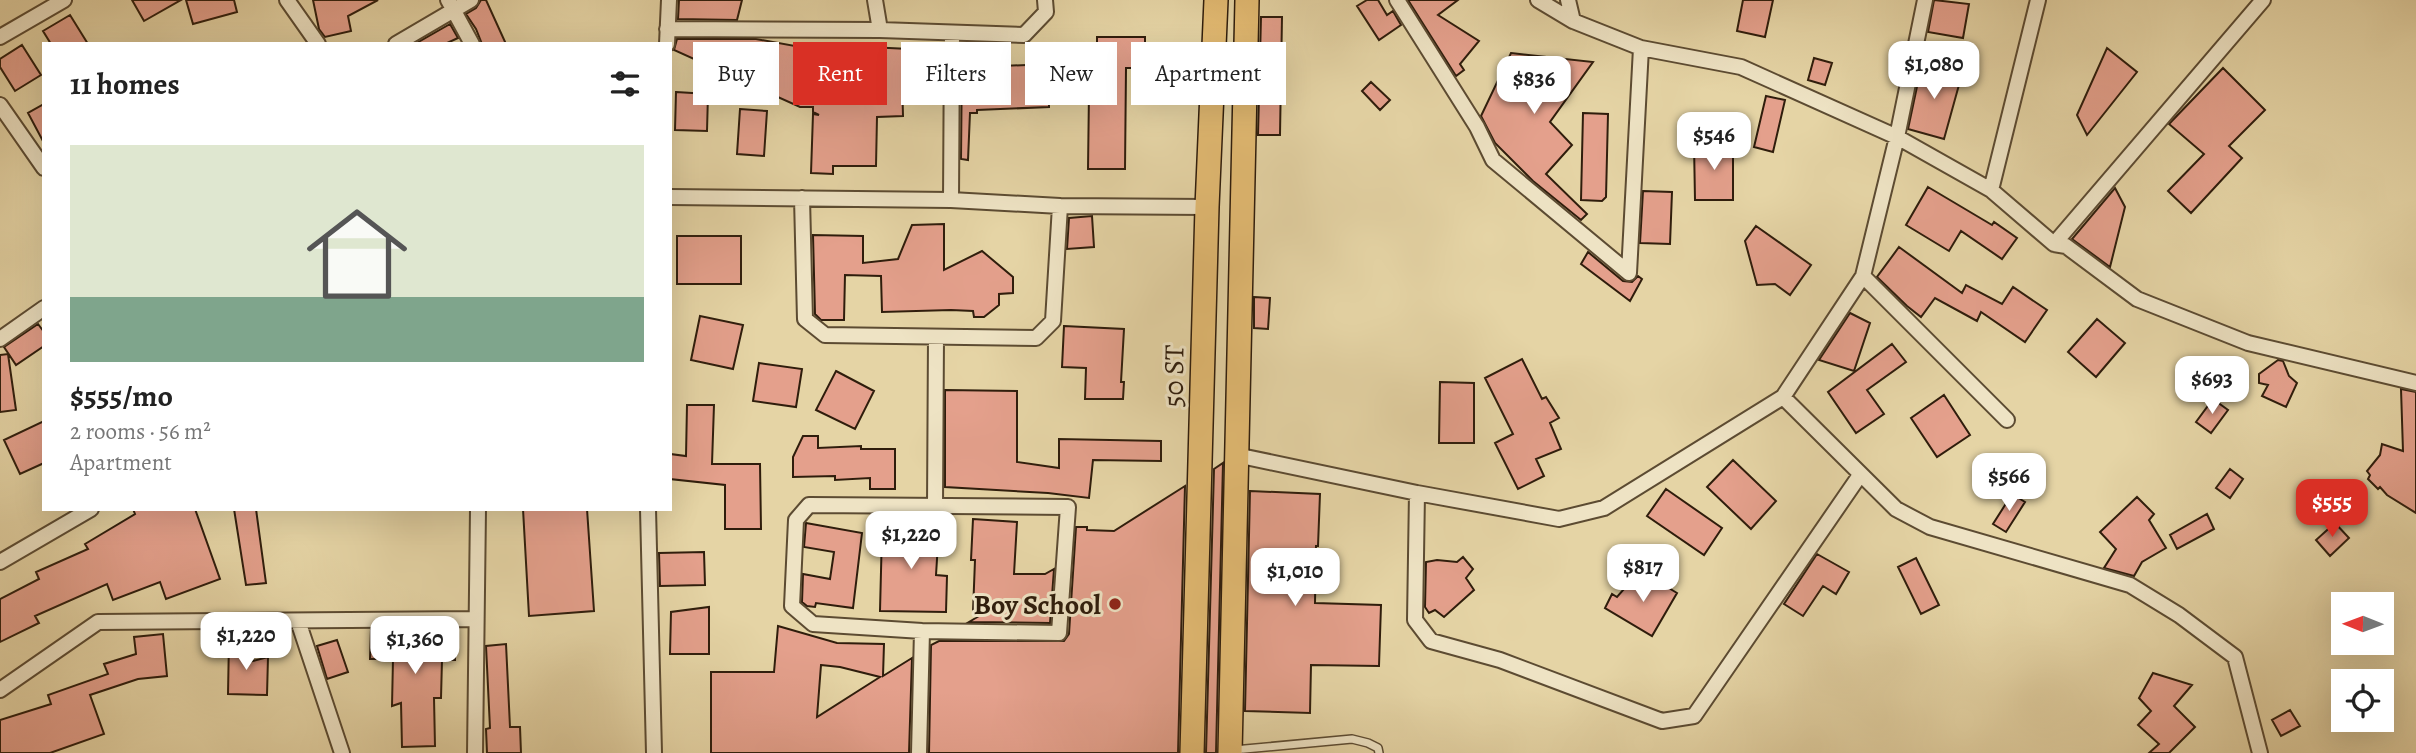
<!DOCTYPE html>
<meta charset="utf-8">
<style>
:root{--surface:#fff;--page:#f6f6f6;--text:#222;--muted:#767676;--line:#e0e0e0;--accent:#d93025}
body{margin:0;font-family:Alegreya,serif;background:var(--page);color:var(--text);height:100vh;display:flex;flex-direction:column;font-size:26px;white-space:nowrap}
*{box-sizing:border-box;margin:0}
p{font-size:23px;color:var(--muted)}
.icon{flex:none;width:38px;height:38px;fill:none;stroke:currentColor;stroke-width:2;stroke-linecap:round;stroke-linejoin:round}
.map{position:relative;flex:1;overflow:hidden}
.drawer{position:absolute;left:42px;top:42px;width:630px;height:469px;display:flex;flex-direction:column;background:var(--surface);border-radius:0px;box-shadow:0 7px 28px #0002}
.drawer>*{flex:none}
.guide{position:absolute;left:693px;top:42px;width:665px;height:63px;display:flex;gap:14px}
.needle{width:46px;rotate:271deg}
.buttons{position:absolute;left:2331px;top:592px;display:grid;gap:14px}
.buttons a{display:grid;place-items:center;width:63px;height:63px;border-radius:0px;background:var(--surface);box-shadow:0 7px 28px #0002;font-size:35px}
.price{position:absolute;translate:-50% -60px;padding:0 16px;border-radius:14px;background:#fff;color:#222;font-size:23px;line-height:46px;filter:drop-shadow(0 2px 4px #0008)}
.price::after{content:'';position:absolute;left:50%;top:42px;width:21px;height:16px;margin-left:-10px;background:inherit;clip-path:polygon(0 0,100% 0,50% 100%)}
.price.active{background:var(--accent);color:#fff}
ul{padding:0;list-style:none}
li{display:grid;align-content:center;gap:14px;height:371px;padding:0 28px}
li+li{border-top:2px solid var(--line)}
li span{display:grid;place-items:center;height:217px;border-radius:0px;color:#555}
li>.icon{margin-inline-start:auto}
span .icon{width:126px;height:126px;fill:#fffc;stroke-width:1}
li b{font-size:30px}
h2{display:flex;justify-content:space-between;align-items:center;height:84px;padding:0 28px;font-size:30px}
.pill{padding:0 24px;border-radius:0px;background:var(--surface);box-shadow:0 7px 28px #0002;font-size:24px;line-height:63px}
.pill.active{background:var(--accent);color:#fff}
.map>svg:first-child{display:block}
.building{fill:#e4a08c;stroke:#2f1d0c;stroke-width:2;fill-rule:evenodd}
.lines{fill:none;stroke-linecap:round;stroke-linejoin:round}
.service-casing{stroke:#5c4b32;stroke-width:10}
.minor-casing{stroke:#5c4b32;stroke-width:18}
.primary-casing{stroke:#2f1d0c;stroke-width:26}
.service{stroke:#eee3c4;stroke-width:7}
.minor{stroke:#eee3c4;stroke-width:14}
.primary{stroke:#e2ba72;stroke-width:23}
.poi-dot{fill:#8f2418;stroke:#eee3c4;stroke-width:2.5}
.labels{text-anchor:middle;stroke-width:6;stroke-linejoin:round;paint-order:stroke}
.street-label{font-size:28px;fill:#2f1d0c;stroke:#eee3c4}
.poi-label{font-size:28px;font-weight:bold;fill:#2f1d0c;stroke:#eee3c4;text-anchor:end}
</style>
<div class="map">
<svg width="2416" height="753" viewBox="0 0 2416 753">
<rect width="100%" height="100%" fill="#e5d4a5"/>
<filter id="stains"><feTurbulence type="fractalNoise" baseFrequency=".00286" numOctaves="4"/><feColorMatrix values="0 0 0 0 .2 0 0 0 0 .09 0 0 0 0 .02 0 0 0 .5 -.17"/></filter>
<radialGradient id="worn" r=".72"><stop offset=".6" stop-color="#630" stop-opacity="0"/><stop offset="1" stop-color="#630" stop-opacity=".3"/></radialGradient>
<!-- building -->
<path class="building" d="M132 0H181L144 21Z
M186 0H234L237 12 193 24Z
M313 0H378L348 16 351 31 325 37 319 29Z
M481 0H486L506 44H482L476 29 466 14 476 8Z
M679 0H742L737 20 678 19Z
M1367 0H1378L1387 15 1393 11 1401 25 1379 40 1357 6Z
M1408 0H1458L1438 15 1479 41 1460 64 1464 70 1456 76Z
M1743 0H1773L1765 37 1737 31Z
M1934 0 1969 4 1963 38 1928 32Z
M70 15 88 44H51L43 31Z
M1261 17H1282L1280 135H1258Z
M450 24 458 38 445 44H415Z
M1097 37H1145V68H1126L1125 169H1088L1089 92H1097Z
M677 39H756L828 52 829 65 868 73 869 47 909 49 908 75 902 74 903 116 877 117 876 166H833V174L811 173 813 114 819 115 813 112V107H800L674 50Z
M22 45 41 75 15 91 0 67V59Z
M2107 48 2137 72 2087 135 2077 115Z
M962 51H979V67L1048 64 1049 107 977 110V113H970L968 160 961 159Z
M1511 53 1593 62 1550 122 1572 145 1546 174 1587 214 1581 220 1533 181 1495 143 1481 116Z
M1814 58 1832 63 1825 85 1808 80Z
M1922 63 1962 74 1944 139 1908 129Z
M2223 68 2265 110 2229 146 2242 158 2191 213 2168 191 2204 154 2169 124Z
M1371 82 1390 100 1380 110 1362 91Z
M676 92 708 94 707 131 675 130Z
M1766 96 1785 100 1773 152 1754 147Z
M44 104V143L28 113Z
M740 109 767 111 764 156 737 154Z
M1583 113 1608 114 1606 197 1602 201 1581 200Z
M1694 144H1733V200H1695Z
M1928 187 1992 225 1994 222 2017 238 2002 259 1961 231 1949 251 1906 225Z
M2115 188 2125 207 2110 267 2072 239Z
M1643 191 1672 192 1670 244 1640 243Z
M1092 216 1094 247 1067 249 1069 218Z
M944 224V270L982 251 1013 277V293L999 294V305L984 317H974L973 311 951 310 882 312 881 276 845 275 844 320H821L815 314 813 235 863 236V263L898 259 912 225Z
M1756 226 1811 265 1790 295 1775 284 1757 285 1745 241Z
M677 236H741V284H677Z
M1899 247 1962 293 1966 285 2002 304 2013 287 2047 310 2025 342 1981 312 1977 321 1935 298 1921 317 1907 306 1877 277Z
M1588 252 1623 281 1632 282 1638 276 1642 279 1630 301 1581 264Z
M1254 297 1270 298 1268 329 1254 328Z
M1850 313 1870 323 1854 371 1819 360Z
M700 316 743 325 733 369 691 360Z
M2097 319 2125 343 2096 377 2068 352Z
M38 324 44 332V346L16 365 4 347Z
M1064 326 1124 329 1121 382H1124L1123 399H1085L1086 368 1062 367Z
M1892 344 1906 362 1867 390 1884 414 1856 433 1828 392Z
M8 354 16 410 0 412V355Z
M1522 359 1542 399 1546 397 1559 418 1550 423 1561 449 1536 459 1544 476 1518 489 1495 443 1513 434 1485 378Z
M2278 360 2283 361 2289 376 2297 383 2286 407 2262 396 2268 385 2259 383V374Z
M759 363 802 369 796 407 753 401Z
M836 371 874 391 855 429 816 410Z
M1440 382 1474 383V443H1439Z
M2401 389 2416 392V513L2387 495 2380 487 2378 489 2368 479 2370 475 2367 471 2380 455 2382 444 2403 451Z
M945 390 1017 391V462L1059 468V439L1161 441V461L1093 460 1089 498 1048 493 945 487Z
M1944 395 1970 435 1937 457 1911 418Z
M2213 399 2228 410 2211 433 2196 422Z
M687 405H714L712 464H760L761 529H725V485L670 479V454L686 456Z
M44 421V463L20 474 4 440Z
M803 436H818V448L861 446V449H895V489H870V478L835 480V476L793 477V457Z
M1733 460 1776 501 1751 529 1707 487Z
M1223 463 1216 753H1206L1214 469Z
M2230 469 2243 479 2230 498 2216 488Z
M1185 486 1178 753H929L931 645 939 641H1064L1069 634 1076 527H1087V530L1114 531Z
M1666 489 1722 528 1704 555 1647 516Z
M1250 491 1320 494 1318 546H1316L1315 603 1381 605 1379 666 1311 665 1310 713 1245 711Z
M2012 494 2025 502 2006 532 1993 524Z
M2137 497 2154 514 2149 520 2166 548 2142 562 2134 576 2104 568 2116 549 2100 532Z
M133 509H195L220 579 166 599 160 582 113 600 107 584 35 616 39 623 0 642V599L39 579 36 572 88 549 85 544 135 514Z
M234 509H256L266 583 246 585Z
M523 509H587L594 611 529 616Z
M2207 514 2214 529 2177 549 2170 535Z
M973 519 1017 522 1014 574H1045L1054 569 1050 623 969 622 984 613 973 612 975 560H971Z
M806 523 862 533 853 608 816 603 815 607 807 606 802 602 803 574 830 579 834 552 804 547Z
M2335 523 2349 538 2330 556 2316 540Z
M885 525 939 527 936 575 947 576 946 612 880 611 882 532H884Z
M704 552 705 585 660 586 659 553Z
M1817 554 1849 572 1836 594 1823 586 1803 616 1784 604Z
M1463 557 1473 569 1466 578 1474 590 1444 617 1435 610 1429 613 1425 607 1426 562 1437 560 1457 562Z
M1916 558 1939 605 1921 614 1898 567Z
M1649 576 1677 593 1652 636 1605 608 1612 594 1617 597 1631 581 1640 587Z
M709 607V654H670L671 612Z
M778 626 837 643 884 644 883 676 912 658 909 753H711V672H774ZM821 665 840 667 880 677 817 717Z
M371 629 455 630V660H442L441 698H434L435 746 402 747 401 703 392 706 393 659H370Z
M163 634 167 676 138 679 90 695 104 734 50 753H0V720L51 704 48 695 108 674 104 664 136 654 134 637Z
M229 640H242L249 662 268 657 267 695 228 694Z
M337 640 348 672 327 679 317 646Z
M506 644 510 727H520L521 753H487L486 729 490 728 486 646Z
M2153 673 2192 685 2174 706 2195 727 2169 753H2149L2159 744 2138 725 2151 711 2139 698Z
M2290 710 2300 726 2281 736 2272 720Z"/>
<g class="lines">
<defs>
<path id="service" d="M1234 750 1352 739 1368 743 1378 748 1379 753"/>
<path id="minor" d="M287 0 318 44
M448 0 472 44
M875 0 880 30
M1397 0 1477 127 1493 160 1629 273 1641 48
M1538 0 1573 21 1641 48 1741 67 1897 137 1991 190 2054 244 2066 246 2137 299 2248 343 2416 383
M1568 0 1573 21
M667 29 880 30 1024 35 1046 12 1045 0
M0 37 64 0
M396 44 471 0
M667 44 669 0
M0 105 44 168
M1991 190 2038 0
M670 197 951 200 1060 206 1207 207
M802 198 805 319 825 335 1036 338 1053 321 1060 206
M951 200 952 33
M2054 244 2263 0
M1863 276 2007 420
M0 339 44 308
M1783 397 1896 509 1930 527 2130 585 2179 615 2235 657 2260 753
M1236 455 1417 493 1559 519 1604 508 1783 397 1863 276 1897 137 1925 0
M1417 493 1415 620 1431 641 1500 660 1662 721 1694 716 1860 475
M809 505 1068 507 1059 633 922 631 813 624 792 606 796 520Z
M935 506 936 337
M648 509 654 753
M0 562 91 509
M298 621 342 753
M0 690 98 622 476 619
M475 753 478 509
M919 753 922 631"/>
<path id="primary" d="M1192 753 1207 207 1216 0
M1230 753 1247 0"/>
</defs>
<!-- service casing -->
<use href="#service" class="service-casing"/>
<!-- minor casing -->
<use href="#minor" class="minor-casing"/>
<!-- primary casing -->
<use href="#primary" class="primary-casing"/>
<!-- service -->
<use href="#service" class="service"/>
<!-- minor -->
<use href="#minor" class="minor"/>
<!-- primary -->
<use href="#primary" class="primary"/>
</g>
<!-- markers -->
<circle class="poi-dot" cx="1115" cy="604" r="7"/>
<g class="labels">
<!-- street labels -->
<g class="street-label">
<text transform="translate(1173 376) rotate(-89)" y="10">50 ST</text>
</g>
<!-- poi labels -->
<g class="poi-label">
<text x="1101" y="614">Boy School</text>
</g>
</g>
<rect width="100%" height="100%" filter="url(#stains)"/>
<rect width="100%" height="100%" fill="url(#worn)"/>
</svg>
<div class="buttons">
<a><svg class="needle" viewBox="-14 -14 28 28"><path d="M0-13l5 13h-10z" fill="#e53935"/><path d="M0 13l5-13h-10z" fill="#767676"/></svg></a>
<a><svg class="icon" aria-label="locate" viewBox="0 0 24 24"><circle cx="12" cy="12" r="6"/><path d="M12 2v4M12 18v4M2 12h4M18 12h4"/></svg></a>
</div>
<b class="price" style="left:1934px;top:101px">$1,080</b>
<b class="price" style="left:1534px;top:116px">$836</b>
<b class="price" style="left:1714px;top:172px">$546</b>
<b class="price" style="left:2212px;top:416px">$693</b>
<b class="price" style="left:2009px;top:513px">$566</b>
<b class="price active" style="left:2332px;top:539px">$555</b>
<b class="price" style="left:911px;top:571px">$1,220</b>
<b class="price" style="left:1643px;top:604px">$817</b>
<b class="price" style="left:1295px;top:608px">$1,010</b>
<b class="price" style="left:246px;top:672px">$1,220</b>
<b class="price" style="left:415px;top:676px">$1,360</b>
<div class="guide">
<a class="pill">Buy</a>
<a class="pill active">Rent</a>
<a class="pill">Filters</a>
<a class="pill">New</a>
<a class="pill">Apartment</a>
</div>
<section class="drawer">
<h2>11 homes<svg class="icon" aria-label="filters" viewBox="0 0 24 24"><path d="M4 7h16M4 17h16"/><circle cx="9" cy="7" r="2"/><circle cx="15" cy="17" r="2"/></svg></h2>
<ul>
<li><span style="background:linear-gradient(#dfe7d0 70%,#7fa58c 0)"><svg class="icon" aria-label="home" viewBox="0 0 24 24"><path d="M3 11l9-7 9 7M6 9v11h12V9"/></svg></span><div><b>$555/mo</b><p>2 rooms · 56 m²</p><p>Apartment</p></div></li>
</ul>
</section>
</div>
